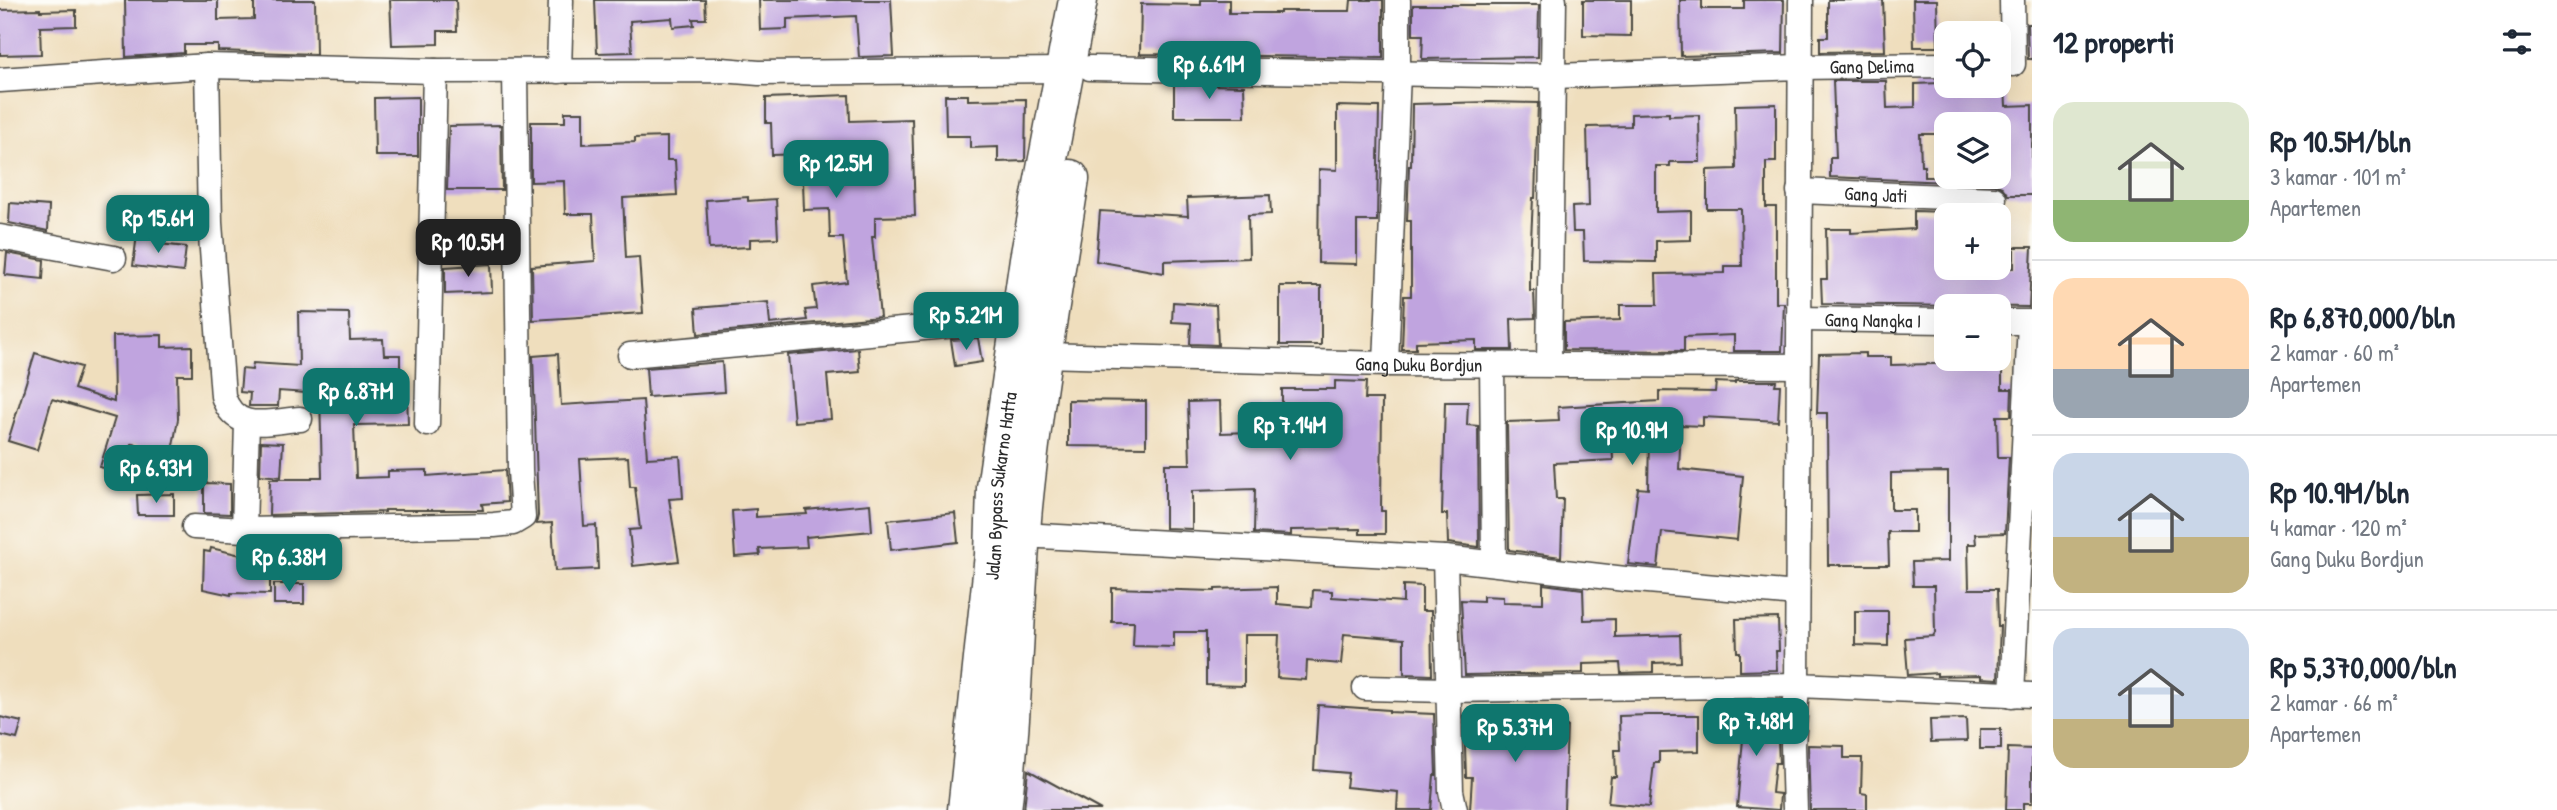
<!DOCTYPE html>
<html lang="id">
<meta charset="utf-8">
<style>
:root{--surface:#fff;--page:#f6f6f7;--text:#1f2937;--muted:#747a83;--line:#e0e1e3;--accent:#0f766e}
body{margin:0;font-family:"Patrick Hand",sans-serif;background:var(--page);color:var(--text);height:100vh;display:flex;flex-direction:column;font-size:26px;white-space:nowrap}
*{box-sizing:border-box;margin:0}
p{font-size:23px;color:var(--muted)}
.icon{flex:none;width:38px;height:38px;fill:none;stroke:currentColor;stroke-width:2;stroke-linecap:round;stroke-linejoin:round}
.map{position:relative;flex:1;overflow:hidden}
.side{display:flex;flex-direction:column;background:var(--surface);width:525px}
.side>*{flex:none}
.tools{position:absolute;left:1934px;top:21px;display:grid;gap:14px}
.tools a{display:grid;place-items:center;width:77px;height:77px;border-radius:14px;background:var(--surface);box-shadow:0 7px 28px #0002;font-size:35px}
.price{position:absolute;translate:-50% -60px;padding:0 16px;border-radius:14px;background:var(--accent);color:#fff;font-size:23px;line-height:46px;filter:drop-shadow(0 2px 4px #0008)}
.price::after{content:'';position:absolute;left:50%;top:42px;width:21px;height:16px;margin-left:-10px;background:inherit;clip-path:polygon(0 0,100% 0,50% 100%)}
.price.selected{background:#222;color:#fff}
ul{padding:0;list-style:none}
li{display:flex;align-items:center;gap:21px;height:175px;padding:0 21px}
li+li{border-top:2px solid var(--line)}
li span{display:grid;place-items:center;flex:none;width:196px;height:140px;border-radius:21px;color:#555}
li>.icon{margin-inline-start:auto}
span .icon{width:84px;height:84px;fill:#fffc;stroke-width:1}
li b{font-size:30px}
h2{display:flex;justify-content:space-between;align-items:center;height:84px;padding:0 21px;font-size:30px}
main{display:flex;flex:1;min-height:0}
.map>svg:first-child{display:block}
.building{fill:#c0a4df;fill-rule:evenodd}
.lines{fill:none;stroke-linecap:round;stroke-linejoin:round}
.minor-casing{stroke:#484641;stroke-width:27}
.trunk-casing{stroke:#484641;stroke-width:41}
.minor{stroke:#fff;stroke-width:24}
.trunk{stroke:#fff;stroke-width:38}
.labels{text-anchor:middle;stroke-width:5;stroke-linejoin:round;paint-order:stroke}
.street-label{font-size:19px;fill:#2b2b2b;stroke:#fdfcf7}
</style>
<main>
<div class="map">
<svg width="2032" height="810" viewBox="0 0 2032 810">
<rect width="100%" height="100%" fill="#fdfcf7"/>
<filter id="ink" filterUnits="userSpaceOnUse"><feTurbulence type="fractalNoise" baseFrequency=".0143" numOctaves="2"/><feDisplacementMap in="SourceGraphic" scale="14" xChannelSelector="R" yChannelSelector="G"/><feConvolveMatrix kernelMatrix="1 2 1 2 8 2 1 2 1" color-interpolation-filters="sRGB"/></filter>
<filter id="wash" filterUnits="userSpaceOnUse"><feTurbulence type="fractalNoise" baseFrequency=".00686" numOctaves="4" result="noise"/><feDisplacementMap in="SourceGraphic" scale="28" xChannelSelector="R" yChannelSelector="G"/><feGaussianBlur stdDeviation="1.57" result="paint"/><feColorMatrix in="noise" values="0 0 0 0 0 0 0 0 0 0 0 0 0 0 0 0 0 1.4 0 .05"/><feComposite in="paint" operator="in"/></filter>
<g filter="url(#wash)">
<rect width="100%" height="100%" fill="#efdebd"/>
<g id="blocks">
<!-- building -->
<path class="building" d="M125 0H218V20L254 19V0H315L316 54 218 51V45H184V53L126 57Z
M390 0H456L457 31H438V44L392 45Z
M595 0H705L706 19H693L694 25 673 27 672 18 630 21 632 52 597 53Z
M759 0H891L894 56 859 57 856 16 787 19V29L760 30Z
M1201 0H1229V13H1280V11H1350L1351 0H1383V58L1140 54 1141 4 1201 5Z
M1583 0H1631V36L1583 35Z
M1680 0H1702V9H1744V0H1784L1783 53 1681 56Z
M1828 0H1883L1885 51 1820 52V37H1828Z
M1913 0H1937L1938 47H1914Z
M1413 5H1539L1538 57 1422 59 1423 35H1413Z
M40 9V11L76 10V26L40 27 41 54 0 55V10Z
M2027 24H2032V59H2028Z
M1833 81H1886L1887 108 1915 107V84L1940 83V86L2005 85 2006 106 2032 105V195H2008L2002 187 1995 184 1830 177V158H1836ZM1946 124H1998V177H1924V166H1921L1920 134H1946Z
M1174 84 1244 86 1245 117H1174Z
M849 95 850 121 912 119 915 216 875 217V237H872L880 317 698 334 696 308 768 302 770 324 807 320 805 310 816 309 813 286 847 282 843 238H830L829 209 804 210 802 154 772 155 771 123H766V98Z
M945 95H968V100L1026 99 1025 161 998 162V147L970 148V136H946Z
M418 97V156H375L374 98Z
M1491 102 1538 103 1535 198H1533L1530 261V291H1534L1535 318 1511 319 1512 350H1476V340L1416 342V349H1402L1404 296H1411V221H1407L1409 166H1411L1412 104Z
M1776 104V162H1766V207H1776V303H1784L1782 351H1734V335L1684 337V351L1564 350V322L1620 320V305H1657L1656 274 1725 273V266H1742L1741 209H1707V170L1736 169 1735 105Z
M1337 106 1379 107 1377 221H1357V264L1318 263 1319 169 1337 170Z
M565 112H583V144L635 142V138L667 137V160H675L677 195 623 198 626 258 639 257 643 313 533 320 532 266 595 261 593 214H565L564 181 531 182V122H565Z
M1669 113V116L1699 115 1700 162H1670V166H1656V212L1691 211V240L1656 241V262L1584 261 1583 232H1573L1572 207 1589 206 1587 127 1631 126V114Z
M501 125 502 190H447L449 126Z
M1270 195 1271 214 1248 215 1249 258 1164 261V273L1096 261 1100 211 1188 216 1187 198Z
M748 197V201L776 199 778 238 750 239V247L709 249 706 200Z
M10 203 49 206 48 231 9 223Z
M1914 211 1946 212V268H2014V247H2032L2029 307 1822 304 1821 279H1827L1826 229H1851V233L1914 229Z
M137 234 160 237V244L186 247 183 272 133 266Z
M7 253 44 260 43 279 5 275Z
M491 264 492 292 445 294V267Z
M1280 286H1321V345H1280Z
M1173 302 1216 305 1218 345 1190 344 1191 323 1172 322Z
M298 312 349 313 350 340 383 339 384 355H400V390H407L408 424 354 425 356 478 388 477V471L427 470V476L505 470 507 502 482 504 483 510H385V512L269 515 270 479H312V477H322L320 394 279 391 278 406H249L250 393 240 392 242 369 252 370 253 363 299 366Z
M162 335V347L192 346V375H177L178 419 172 451 132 444 123 474 100 467 115 418 52 399 37 450 8 441 35 353 81 367 74 389 114 402 113 336Z
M978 338 982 362 955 366 951 340Z
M858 349 860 372 827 375 831 419 794 422 788 355Z
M1865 353V357H1891V365L1975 363V359H2002V389H2012L2011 416H1997L1998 457H2009L2005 533 1975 534 1976 544H1968L1969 589H1997L1998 626H2000L1998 679 1981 678V675L1937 676V673L1908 675 1905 638 1933 636 1935 633 1934 586H1913L1912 562 1948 561V472L1891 473V510H1915V532H1888L1889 565H1828L1827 413H1817L1819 354Z
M558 354 561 405 643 400 647 458 680 456 683 498 669 499 679 561 633 566 629 530 640 529 635 487H630L628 457 580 459 584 526 596 525 598 569 555 571 552 523 536 524 538 516 533 356Z
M722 362 724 392 648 397 646 368Z
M1335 381 1366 382 1365 399H1382L1381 511H1385V534H1360V529L1291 530V535L1254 533 1255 489 1192 491V529L1165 528V464H1190L1188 402 1220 401 1221 433 1251 432 1249 406 1282 404V389H1335Z
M1735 381H1776L1775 385H1780L1778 421 1703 417V426L1681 425 1679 469 1743 476 1737 540 1662 532 1658 567 1628 564 1638 488 1648 489 1649 438 1612 439 1613 460 1554 463 1556 499H1563L1561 557 1509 550 1507 422 1559 420 1558 407 1659 401V391L1715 392 1716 382 1735 383Z
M1068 400 1146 401V447L1068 446Z
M1445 402H1468L1467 425 1478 426 1479 547 1448 543 1447 514H1442Z
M261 442 283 443 281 477 260 475Z
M204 483 230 484V514L204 513Z
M174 494V515H138L137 495Z
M870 504 872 531 806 537 807 547 759 549 760 555 735 557 732 511 756 509V517L807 514 806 510Z
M955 513 958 542 891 550 888 520Z
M211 548 245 556V552H270V594L231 593V595L203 589 204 551 210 552Z
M274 584H304V604H274Z
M1543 584 1583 589 1584 620 1615 619V637L1680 635 1681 662 1653 663V672L1621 673 1620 663 1583 664V673L1465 675 1461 600 1483 601V596L1503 597V602L1543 603Z
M1403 585 1422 586V611H1431L1432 675 1404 674V639L1344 634 1341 664 1307 661 1306 680 1277 678 1279 635H1244V686L1206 685V632H1174V647L1133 646 1134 622H1112V588L1215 591V589L1277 587V604L1312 607 1313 590 1332 591V597L1403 602Z
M1855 611H1888V646L1855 645Z
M1778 618 1779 651H1776L1777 670 1740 671V652H1737L1736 619Z
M1765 700 1767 741H1778L1779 763H1775L1772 793 1780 794 1779 810 1737 807 1743 739H1737L1736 711H1741V701Z
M1318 705 1389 710V712L1434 714 1436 775H1434L1431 810H1397L1398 792 1346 787 1348 773 1314 770Z
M1464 715 1524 719V724L1567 726 1564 810H1470L1472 777H1466Z
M1649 715H1699V751L1659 752V763H1654L1649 807 1608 803 1611 777H1616L1615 750H1620L1619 716Z
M0 717 22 722 17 739 0 735Z
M1966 719 1967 741 1931 742 1930 720Z
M1980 729H2001V749H1980Z
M1808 745 1844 746V758H1862L1861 793 1867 794V810H1810Z
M2008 748 2032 749V803H2023V810H2006Z
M1028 770 1101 810H1024Z"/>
</g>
</g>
<g filter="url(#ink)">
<use href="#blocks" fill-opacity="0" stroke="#484641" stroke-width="2"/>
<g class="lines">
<defs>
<g id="minor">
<path d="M1801 0 1797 685 2032 695"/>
<path d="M2012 0 2013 64"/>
<path d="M207 66 210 223 223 396C235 434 269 421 300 419"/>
<path id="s1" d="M1090 68 1555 76 1800 67 1946 65"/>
<path d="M559 71 561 0"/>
<path d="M0 80 207 66 435 71 722 70 759 73 1065 70"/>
<path id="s2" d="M1799 191 1994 199"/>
<path d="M0 237 114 258"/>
<path id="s3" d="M1799 319 1946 321"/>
<path d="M1998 322H2032"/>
<path d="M630 355 1021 319"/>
<path id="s4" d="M1041 355 1386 364 1798 366"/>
<path d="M1386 364 1398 73V0"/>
<path d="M1492 364 1494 563"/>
<path d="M1549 364 1554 0"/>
<path d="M427 424 435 71"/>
<path d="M194 527 244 530 494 525 513 523 523 517 520 471 515 71"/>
<path d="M244 530 247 423"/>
<path d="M1022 535 1445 558 1625 579 1797 594"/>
<path d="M1445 558 1451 791 1455 810"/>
<path d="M1365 688 1448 690 1797 685 1793 745 1795 810"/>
<path d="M2012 695 2030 322"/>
</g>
<g id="trunk">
<path id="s5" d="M967 810 994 555 996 488 1029 259 1078 0"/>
<path d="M1002 810C1014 709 1014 608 1023 507 1034 397 1053 288 1070 179"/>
</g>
</defs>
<!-- minor casing -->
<use href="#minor" class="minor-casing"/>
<!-- trunk casing -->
<use href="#trunk" class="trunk-casing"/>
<!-- minor -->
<use href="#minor" class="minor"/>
<!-- trunk -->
<use href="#trunk" class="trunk"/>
</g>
</g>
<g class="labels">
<!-- street labels -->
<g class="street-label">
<text dy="7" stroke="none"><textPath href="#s1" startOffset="782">Gang Delima</textPath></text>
<text dy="7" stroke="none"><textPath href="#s2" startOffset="77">Gang Jati</textPath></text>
<text dy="7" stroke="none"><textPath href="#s3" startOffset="74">Gang Nangka I</textPath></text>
<text dy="7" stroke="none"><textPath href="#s4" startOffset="378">Gang Duku Bordjun</textPath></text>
<text dy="7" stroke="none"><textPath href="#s5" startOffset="326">Jalan Bypass Sukarno Hatta</textPath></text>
</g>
</g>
</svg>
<div class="tools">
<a><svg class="icon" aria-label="locate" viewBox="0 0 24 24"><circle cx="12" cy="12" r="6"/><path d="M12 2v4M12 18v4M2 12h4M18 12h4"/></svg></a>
<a><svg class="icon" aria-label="layers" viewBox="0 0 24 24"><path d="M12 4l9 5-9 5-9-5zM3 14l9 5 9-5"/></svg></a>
<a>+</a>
<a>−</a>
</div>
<b class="price" style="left:1209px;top:101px">Rp 6.61M</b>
<b class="price" style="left:836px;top:200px">Rp 12.5M</b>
<b class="price" style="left:158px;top:255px">Rp 15.6M</b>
<b class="price selected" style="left:468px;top:279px">Rp 10.5M</b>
<b class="price" style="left:966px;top:352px">Rp 5.21M</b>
<b class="price" style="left:356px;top:428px">Rp 6.87M</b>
<b class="price" style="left:1290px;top:462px">Rp 7.14M</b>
<b class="price" style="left:1632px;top:467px">Rp 10.9M</b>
<b class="price" style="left:156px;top:505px">Rp 6.93M</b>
<b class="price" style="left:289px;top:594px">Rp 6.38M</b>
<b class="price" style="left:1756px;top:758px">Rp 7.48M</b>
<b class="price" style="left:1515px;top:764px">Rp 5.37M</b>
</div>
<section class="side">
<h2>12 properti<svg class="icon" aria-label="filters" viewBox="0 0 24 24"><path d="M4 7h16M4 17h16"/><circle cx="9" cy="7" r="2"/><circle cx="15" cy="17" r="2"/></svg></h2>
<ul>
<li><span style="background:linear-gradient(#dfe7d0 70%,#8fb573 0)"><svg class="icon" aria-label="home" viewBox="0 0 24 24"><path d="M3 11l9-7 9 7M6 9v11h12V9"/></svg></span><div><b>Rp 10.5M/bln</b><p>3 kamar · 101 m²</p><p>Apartemen</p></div></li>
<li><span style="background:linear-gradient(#ffd9b3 65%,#9aa5b1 0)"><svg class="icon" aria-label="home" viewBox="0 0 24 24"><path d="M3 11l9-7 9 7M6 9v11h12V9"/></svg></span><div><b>Rp 6,870,000/bln</b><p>2 kamar · 60 m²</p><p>Apartemen</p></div></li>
<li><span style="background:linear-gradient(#c9d6e8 60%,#c2b280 0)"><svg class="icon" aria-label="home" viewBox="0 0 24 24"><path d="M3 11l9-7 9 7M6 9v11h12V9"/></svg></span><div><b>Rp 10.9M/bln</b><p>4 kamar · 120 m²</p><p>Gang Duku Bordjun</p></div></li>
<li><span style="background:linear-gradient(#c9d6e8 65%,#c2b280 0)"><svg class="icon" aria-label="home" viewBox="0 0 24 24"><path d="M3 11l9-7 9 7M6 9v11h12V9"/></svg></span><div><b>Rp 5,370,000/bln</b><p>2 kamar · 66 m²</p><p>Apartemen</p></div></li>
</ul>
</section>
</main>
